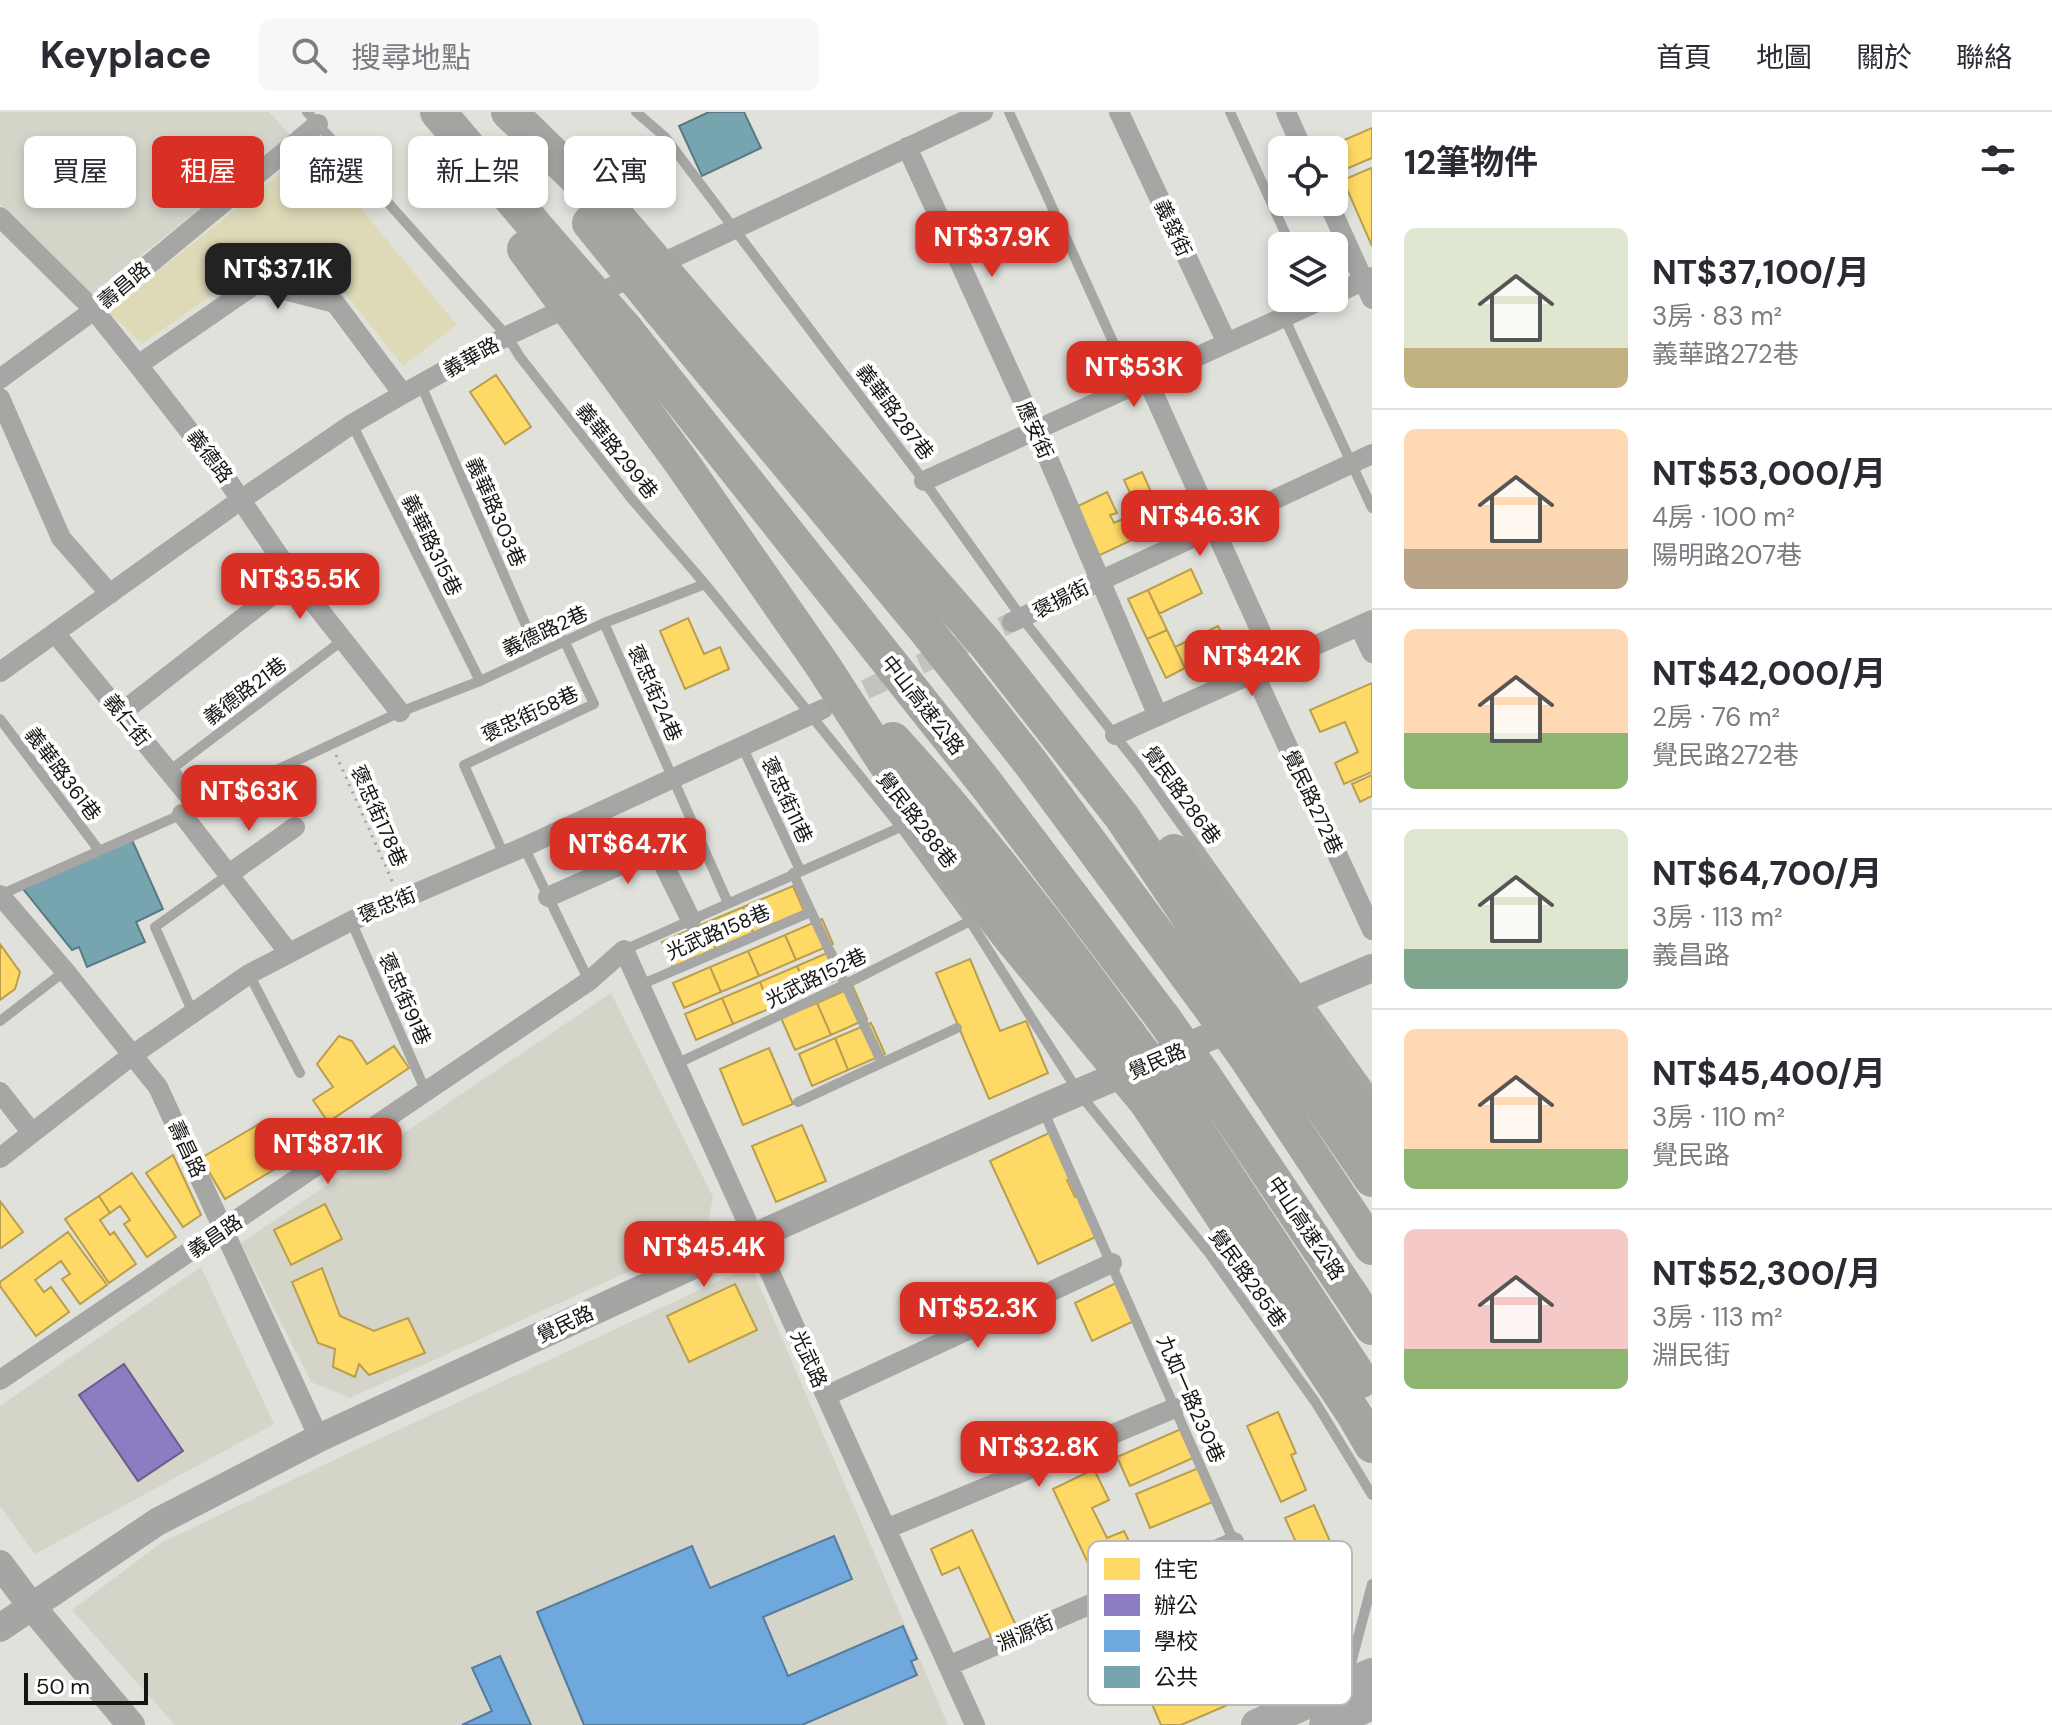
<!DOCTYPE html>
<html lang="zh-TW">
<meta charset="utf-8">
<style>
:root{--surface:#fff;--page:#f7f7f7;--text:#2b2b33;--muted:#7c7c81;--line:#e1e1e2;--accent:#d93025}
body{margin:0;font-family:"DM Sans","Noto Sans TC",sans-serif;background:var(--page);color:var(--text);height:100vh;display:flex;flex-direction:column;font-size:30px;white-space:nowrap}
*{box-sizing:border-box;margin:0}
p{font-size:26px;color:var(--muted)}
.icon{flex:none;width:44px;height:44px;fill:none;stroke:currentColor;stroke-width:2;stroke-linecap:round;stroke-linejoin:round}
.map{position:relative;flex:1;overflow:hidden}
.panel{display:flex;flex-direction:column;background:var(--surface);width:680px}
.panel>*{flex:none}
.hud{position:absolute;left:24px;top:24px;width:760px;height:72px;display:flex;gap:16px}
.controls{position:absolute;left:1268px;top:24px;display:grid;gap:16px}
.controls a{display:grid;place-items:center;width:80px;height:80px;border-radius:12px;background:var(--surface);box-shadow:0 4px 12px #0003;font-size:40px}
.scale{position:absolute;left:24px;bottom:20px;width:124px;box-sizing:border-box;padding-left:8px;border:4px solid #151512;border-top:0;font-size:22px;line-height:28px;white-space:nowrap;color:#151512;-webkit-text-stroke:6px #fff;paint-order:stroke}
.price{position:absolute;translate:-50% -68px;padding:0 18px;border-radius:16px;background:var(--accent);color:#fff;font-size:26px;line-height:52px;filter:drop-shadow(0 2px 4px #0008)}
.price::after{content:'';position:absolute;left:50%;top:48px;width:24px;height:18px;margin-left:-12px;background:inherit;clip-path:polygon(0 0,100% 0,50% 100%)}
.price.selected{background:#222;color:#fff}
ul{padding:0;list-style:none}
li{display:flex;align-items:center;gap:24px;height:200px;padding:0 32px}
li+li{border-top:2px solid var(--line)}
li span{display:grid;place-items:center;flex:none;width:224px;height:160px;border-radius:12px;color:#555}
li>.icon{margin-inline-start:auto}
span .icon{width:96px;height:96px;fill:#fffc;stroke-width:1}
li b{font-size:34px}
h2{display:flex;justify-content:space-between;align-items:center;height:96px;padding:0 32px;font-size:34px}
.tag{padding:0 28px;border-radius:12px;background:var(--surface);box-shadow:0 4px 12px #0003;font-size:28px;line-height:72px}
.tag.selected{background:var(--accent);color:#fff}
header{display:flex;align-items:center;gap:48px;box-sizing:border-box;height:112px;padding:0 40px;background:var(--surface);border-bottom:2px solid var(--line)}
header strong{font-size:38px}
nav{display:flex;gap:44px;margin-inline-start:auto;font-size:28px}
.search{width:560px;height:72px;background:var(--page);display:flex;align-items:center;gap:20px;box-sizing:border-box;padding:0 28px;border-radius:12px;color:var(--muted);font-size:30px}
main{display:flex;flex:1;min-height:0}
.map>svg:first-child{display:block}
.built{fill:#d5d4c9}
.green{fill:#dedab8}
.homes{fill:#ffd966;stroke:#b99e4d;stroke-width:2}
.offices{fill:#8e7cc3;stroke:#6a5d8e;stroke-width:2}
.schools{fill:#6fa8dc;stroke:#547c9f;stroke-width:2}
.public{fill:#76a5af;stroke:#597a80;stroke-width:2}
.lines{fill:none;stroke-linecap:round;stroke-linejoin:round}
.street-tunnel{stroke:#c2c2be;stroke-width:20;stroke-dasharray:20 10;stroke-linecap:butt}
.path{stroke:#a0a09f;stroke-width:3;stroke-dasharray:2 6;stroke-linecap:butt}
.lane{stroke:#a6a6a5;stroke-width:10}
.street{stroke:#a6a6a5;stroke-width:20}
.secondary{stroke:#a5a5a4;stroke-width:28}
.primary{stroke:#a9a8a6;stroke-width:32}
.highway{stroke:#a4a4a1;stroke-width:36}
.highway-bridge{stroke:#a4a4a1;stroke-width:36}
.labels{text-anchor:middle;stroke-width:8;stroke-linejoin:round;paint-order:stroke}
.street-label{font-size:20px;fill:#151512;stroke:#fff}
.key{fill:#fff;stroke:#b9b9b8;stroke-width:2}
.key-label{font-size:22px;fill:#151512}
</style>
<header>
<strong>Keyplace</strong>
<div class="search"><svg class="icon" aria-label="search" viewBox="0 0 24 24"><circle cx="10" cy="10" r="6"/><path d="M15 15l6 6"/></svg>搜尋地點</div>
<nav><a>首頁</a><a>地圖</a><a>關於</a><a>聯絡</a></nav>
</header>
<main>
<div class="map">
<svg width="1372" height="1613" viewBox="0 0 1372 1613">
<rect width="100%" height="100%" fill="#e1e1dc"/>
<!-- built -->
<path class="built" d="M0 0H269L291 24 91 183 0 92Z
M611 881 713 1085 705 1125 350 1286 311 1270 241 1131Z
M751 1154 948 1613H175L72 1498 161 1431 338 1346Z
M201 1155 274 1312 35 1442 0 1394V1294Z"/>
<!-- green -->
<path class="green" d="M306 41 316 42 457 213 403 254 339 174 254 154 142 232 108 199Z"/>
<!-- homes -->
<path class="homes" d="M1372 16V46L1339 60 1334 48V38H1330L1328 35Z
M1371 56 1372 59V134L1343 68Z
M496 263 531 315 505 332 470 280Z
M1142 360 1166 412 1098 444 1076 395 1107 380 1117 401 1110 403 1114 411 1139 400 1124 368Z
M1191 457 1202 481 1159 502 1148 478Z
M1148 478 1167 518 1147 527 1128 487Z
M688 506 704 542 720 535 729 557 685 577 660 519Z
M1218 514 1229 536 1185 556 1175 535Z
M1167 518 1185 556 1166 566 1147 527Z
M1372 571V660L1344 672 1335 651 1358 640 1345 610 1320 620 1310 598Z
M1372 663V684L1360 690 1352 672Z
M793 774 804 799 753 821 743 795Z
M743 795 753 821 716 837 705 811Z
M822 807 833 832 796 848 785 823Z
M705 811 716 837 673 856 662 830Z
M785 823 796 848 759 864 748 839Z
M0 832 20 860 15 877 0 888Z
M834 838 845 864 808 880 797 854Z
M748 839 759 864 721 880 710 855Z
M970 847 1000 919 1026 909 1048 961 989 987 936 861Z
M797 854 808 880 771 896 760 870Z
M710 855 721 880 684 896 673 871Z
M760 870 771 896 733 912 722 886Z
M853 875 867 907 831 923 817 891Z
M722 886 733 912 696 928 685 902Z
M817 891 831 923 795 938 781 906Z
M871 911 885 942 848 958 835 926Z
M339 924 352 929 367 952 394 934 409 956 328 1010 313 988 333 975 317 952Z
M835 926 848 958 812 974 799 942Z
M769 936 793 992 743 1013 720 957Z
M266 1008 290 1048 225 1087 201 1046Z
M802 1013 826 1069 776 1090 752 1034Z
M1053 1019 1075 1065 1067 1068 1075 1085 1083 1082 1102 1122 1038 1152 990 1049Z
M173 1043 201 1103 183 1115 146 1061Z
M132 1061 176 1125 147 1145 124 1112 130 1108 120 1094 110 1101 99 1084Z
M99 1084 110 1101 100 1108 110 1123 114 1120 136 1152 109 1171 65 1107Z
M0 1089 23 1120 1 1136 0 1135Z
M325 1092 342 1127 291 1153 274 1118Z
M68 1120 107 1173 80 1192 62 1167 70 1162 61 1149 35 1168 44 1180 51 1175 69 1200 36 1224 0 1174V1170Z
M322 1156 340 1204 374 1219 408 1206 425 1241 369 1263 359 1252 355 1265 333 1255 335 1237 318 1231 292 1170Z
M1120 1169 1138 1207 1092 1229 1075 1191Z
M735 1172 757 1218 689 1250 667 1204Z
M1278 1300 1296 1341 1291 1343 1306 1378 1281 1390 1247 1314Z
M1181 1317 1193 1346 1130 1374 1117 1345Z
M1201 1355 1215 1389 1150 1416 1136 1382Z
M1094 1357 1109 1388 1092 1396 1107 1426 1124 1419 1139 1450 1097 1470 1053 1377Z
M1314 1393 1347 1468 1319 1481 1285 1406Z
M972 1418 1018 1518 993 1530 959 1455 942 1463 931 1437Z
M1204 1545 1215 1571 1271 1547 1281 1570 1181 1613H1161L1143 1571Z"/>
<!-- offices -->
<path class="offices" d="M124 1252 183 1339 138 1369 79 1283Z"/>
<!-- schools -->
<path class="schools" d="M834 1424 852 1467 763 1505 788 1564 903 1514 917 1547 911 1549 917 1563 802 1613H584L537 1500 692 1434 710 1476Z
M500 1544 531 1613H462L492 1599 472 1556Z"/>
<!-- public -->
<path class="public" d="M709 0H744L761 36 702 64 679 14Z
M132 728 163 797 136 810 145 830 87 855 79 835 72 838 23 777Z"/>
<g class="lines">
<!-- street-tunnel -->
<path class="street-tunnel" d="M838 590 1012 510"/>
<!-- path -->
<path class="path" d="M336 643 393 771"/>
<!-- lane -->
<path class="lane" d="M307 0 507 224 520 245 630 385 705 472 901 715 970 809 1079 981 1209 1141 1316 1291 1372 1383
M636 0 665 25 924 369 1022 506 1140 655 1372 980
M1009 0 1133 274
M1230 0 1291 134
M1284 205 1372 396
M421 273 538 541
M352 312 480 569
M604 511 728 791
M0 607 98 737
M742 634 800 758
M169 659 343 528
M524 735 589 869
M504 743 464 653 594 592 564 528
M793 761 882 951
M0 783 198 695 400 600 480 569 604 511 705 472
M351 809 426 980
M624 838 901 715
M249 862 300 961
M640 873 811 800
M193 901 155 815 229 762
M0 909 65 859
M676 952 846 872 970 809
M798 990 957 916
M1043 998 1234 1430 1298 1589
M1347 1567 1372 1472"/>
<!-- street -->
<path class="street" d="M1119 0 1227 231
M1286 0 1303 38
M907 35 1036 318 1158 604
M1328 90 1372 187
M0 105 94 198 138 253 226 366 294 466 400 600
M1334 182 1372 165
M138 253 257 171 335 191 403 282
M0 267 94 198 318 12
M1147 267 1275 551
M0 286 61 426 110 482
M924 369 1326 186
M1012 510 1372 342
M1359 514 1372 541
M55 521 198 695
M0 560 242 387 352 312 403 282 507 224 983 0
M1254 561 1372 818
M121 601 294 466
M1115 623 1372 508
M182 702 289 841
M229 762 295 715
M0 783 65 859 158 975 319 1326
M548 785 656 737 691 808
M0 980 32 1021
M0 1046 131 944 249 862 351 809 524 735 823 597
M0 1268 589 869 624 838 975 1613
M826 1284 1112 1151
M886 1417 1175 1296
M948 1554 1234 1430"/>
<!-- secondary -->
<path class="secondary" d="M0 1452 32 1495 131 1613
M0 1516 157 1410 319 1326 754 1125 1042 996 1372 856"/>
<!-- primary -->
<path class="primary" d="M1257 1613 1372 1562
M1325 1613 1372 1592"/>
<!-- highway -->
<path class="highway" d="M438 0 545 126
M509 0 615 103
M692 193 986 532 1122 705 1235 873
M659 196 927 519 1030 650 1204 886
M625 217 986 672 1163 906
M596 233 682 351 821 551 935 727 1011 826 1101 935
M893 628C978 721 1054 821 1128 922
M1174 740 1261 860
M1303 915 1372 1018
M1277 928 1372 1067
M1245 943 1372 1135
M1203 963 1372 1215
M1170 978 1361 1268
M1147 990 1354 1302 1372 1333"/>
<!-- highway-bridge -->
<path class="highway-bridge" d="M615 103 692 193
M590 111 659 196
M545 126 625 217
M525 137 596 233
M1261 860 1303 915
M1235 873 1277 928
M1204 886 1245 943
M1163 906 1203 963
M1128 922 1170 978
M1101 935 1147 990"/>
</g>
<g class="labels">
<!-- street labels -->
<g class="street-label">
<text transform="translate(1173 116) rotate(65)" y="7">義發街</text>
<text transform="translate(124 173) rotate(-40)" y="7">壽昌路</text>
<text transform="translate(471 245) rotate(-29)" y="7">義華路</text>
<text transform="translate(895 300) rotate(53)" y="7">義華路287巷</text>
<text transform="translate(1035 318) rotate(66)" y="7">應安街</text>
<text transform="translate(617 339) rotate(51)" y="7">義華路299巷</text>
<text transform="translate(210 344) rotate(53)" y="7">義德路</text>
<text transform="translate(496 400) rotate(66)" y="7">義華路303巷</text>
<text transform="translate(432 433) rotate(64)" y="7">義華路315巷</text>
<text transform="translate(1061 487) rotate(-27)" y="7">褒揚街</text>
<text transform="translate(545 519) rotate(-25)" y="7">義德路2巷</text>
<text transform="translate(245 579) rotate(-37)" y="7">義德路21巷</text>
<text transform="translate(655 581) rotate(66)" y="7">褒忠街24巷</text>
<text transform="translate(923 593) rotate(52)" y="7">中山高速公路</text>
<text transform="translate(530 602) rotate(-25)" y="7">褒忠街58巷</text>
<text transform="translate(127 608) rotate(51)" y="7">義仁街</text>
<text transform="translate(63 662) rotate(53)" y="7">義華路361巷</text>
<text transform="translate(1182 683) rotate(54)" y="7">覺民路286巷</text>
<text transform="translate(787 688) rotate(65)" y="7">褒忠街11巷</text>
<text transform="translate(1313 690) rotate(65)" y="7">覺民路272巷</text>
<text transform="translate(379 704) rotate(66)" y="7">褒忠街178巷</text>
<text transform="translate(917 708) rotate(52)" y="7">覺民路288巷</text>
<text transform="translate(387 793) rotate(-23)" y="7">褒忠街</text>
<text transform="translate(718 820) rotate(-23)" y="7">光武路158巷</text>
<text transform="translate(816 866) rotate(-26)" y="7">光武路152巷</text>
<text transform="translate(405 887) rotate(66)" y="7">褒忠街91巷</text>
<text transform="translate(1157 949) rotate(-23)" y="7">覺民路</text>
<text transform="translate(187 1037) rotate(65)" y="7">壽昌路</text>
<text transform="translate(1306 1116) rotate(56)" y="7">中山高速公路</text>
<text transform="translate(215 1124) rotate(-34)" y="7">義昌路</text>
<text transform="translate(1248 1166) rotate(54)" y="7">覺民路285巷</text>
<text transform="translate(565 1212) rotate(-25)" y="7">覺民路</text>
<text transform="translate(809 1247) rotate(66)" y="7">光武路</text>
<text transform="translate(1191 1287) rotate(66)" y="7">九如一路230巷</text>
<text transform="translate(1025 1521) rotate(-24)" y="7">淵源街</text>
</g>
</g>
<!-- legend -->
<rect x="1088" y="1429" width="264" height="164" rx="12" class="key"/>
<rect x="1104" y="1446" width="36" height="22" fill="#ffd966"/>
<rect x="1104" y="1482" width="36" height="22" fill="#8e7cc3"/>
<rect x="1104" y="1518" width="36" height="22" fill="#6fa8dc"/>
<rect x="1104" y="1554" width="36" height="22" fill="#76a5af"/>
<g class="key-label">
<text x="1154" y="1465">住宅</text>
<text x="1154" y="1501">辦公</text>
<text x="1154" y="1537">學校</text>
<text x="1154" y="1573">公共</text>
</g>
</svg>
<div class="controls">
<a><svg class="icon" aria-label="locate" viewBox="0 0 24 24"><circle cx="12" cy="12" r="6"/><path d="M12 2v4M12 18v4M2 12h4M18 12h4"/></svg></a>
<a><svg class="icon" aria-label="layers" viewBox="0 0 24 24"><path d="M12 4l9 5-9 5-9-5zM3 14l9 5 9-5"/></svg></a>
</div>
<div class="scale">50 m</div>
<b class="price" style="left:992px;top:167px">NT$37.9K</b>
<b class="price selected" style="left:278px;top:199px">NT$37.1K</b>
<b class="price" style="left:1134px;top:297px">NT$53K</b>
<b class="price" style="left:1200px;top:446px">NT$46.3K</b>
<b class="price" style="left:300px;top:509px">NT$35.5K</b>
<b class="price" style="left:1252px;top:586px">NT$42K</b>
<b class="price" style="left:249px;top:721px">NT$63K</b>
<b class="price" style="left:628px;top:774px">NT$64.7K</b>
<b class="price" style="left:328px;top:1074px">NT$87.1K</b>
<b class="price" style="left:704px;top:1177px">NT$45.4K</b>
<b class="price" style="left:978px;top:1238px">NT$52.3K</b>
<b class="price" style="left:1039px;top:1377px">NT$32.8K</b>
<div class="hud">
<a class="tag">買屋</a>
<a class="tag selected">租屋</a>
<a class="tag">篩選</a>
<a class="tag">新上架</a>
<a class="tag">公寓</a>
</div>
</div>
<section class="panel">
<h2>12筆物件<svg class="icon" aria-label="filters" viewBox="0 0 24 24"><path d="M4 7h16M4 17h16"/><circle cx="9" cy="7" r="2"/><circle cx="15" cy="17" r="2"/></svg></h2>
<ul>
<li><span style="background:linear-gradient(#dfe7d0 75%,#c2b280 0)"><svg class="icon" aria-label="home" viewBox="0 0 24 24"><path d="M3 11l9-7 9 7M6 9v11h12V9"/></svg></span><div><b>NT$37,100/月</b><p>3房 · 83 m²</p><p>義華路272巷</p></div></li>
<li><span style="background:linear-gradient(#ffd9b3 75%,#b9a48a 0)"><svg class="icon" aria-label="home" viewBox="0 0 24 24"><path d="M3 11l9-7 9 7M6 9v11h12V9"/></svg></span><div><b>NT$53,000/月</b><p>4房 · 100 m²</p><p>陽明路207巷</p></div></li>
<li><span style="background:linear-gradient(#ffd9b3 65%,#8fb573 0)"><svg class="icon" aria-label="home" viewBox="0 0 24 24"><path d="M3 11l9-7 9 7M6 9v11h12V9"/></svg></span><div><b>NT$42,000/月</b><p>2房 · 76 m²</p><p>覺民路272巷</p></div></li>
<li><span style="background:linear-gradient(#dfe7d0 75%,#7fa58c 0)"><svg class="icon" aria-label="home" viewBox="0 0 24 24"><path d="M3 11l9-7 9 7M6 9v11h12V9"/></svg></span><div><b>NT$64,700/月</b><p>3房 · 113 m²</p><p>義昌路</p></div></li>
<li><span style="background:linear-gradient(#ffd9b3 75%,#8fb573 0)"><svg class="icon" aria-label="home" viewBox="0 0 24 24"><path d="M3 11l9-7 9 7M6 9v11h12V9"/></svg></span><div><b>NT$45,400/月</b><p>3房 · 110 m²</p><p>覺民路</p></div></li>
<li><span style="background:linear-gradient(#f6c9c9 75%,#8fb573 0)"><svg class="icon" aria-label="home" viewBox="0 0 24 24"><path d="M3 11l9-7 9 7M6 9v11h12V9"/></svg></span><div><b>NT$52,300/月</b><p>3房 · 113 m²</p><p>淵民街</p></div></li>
</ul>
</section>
</main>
